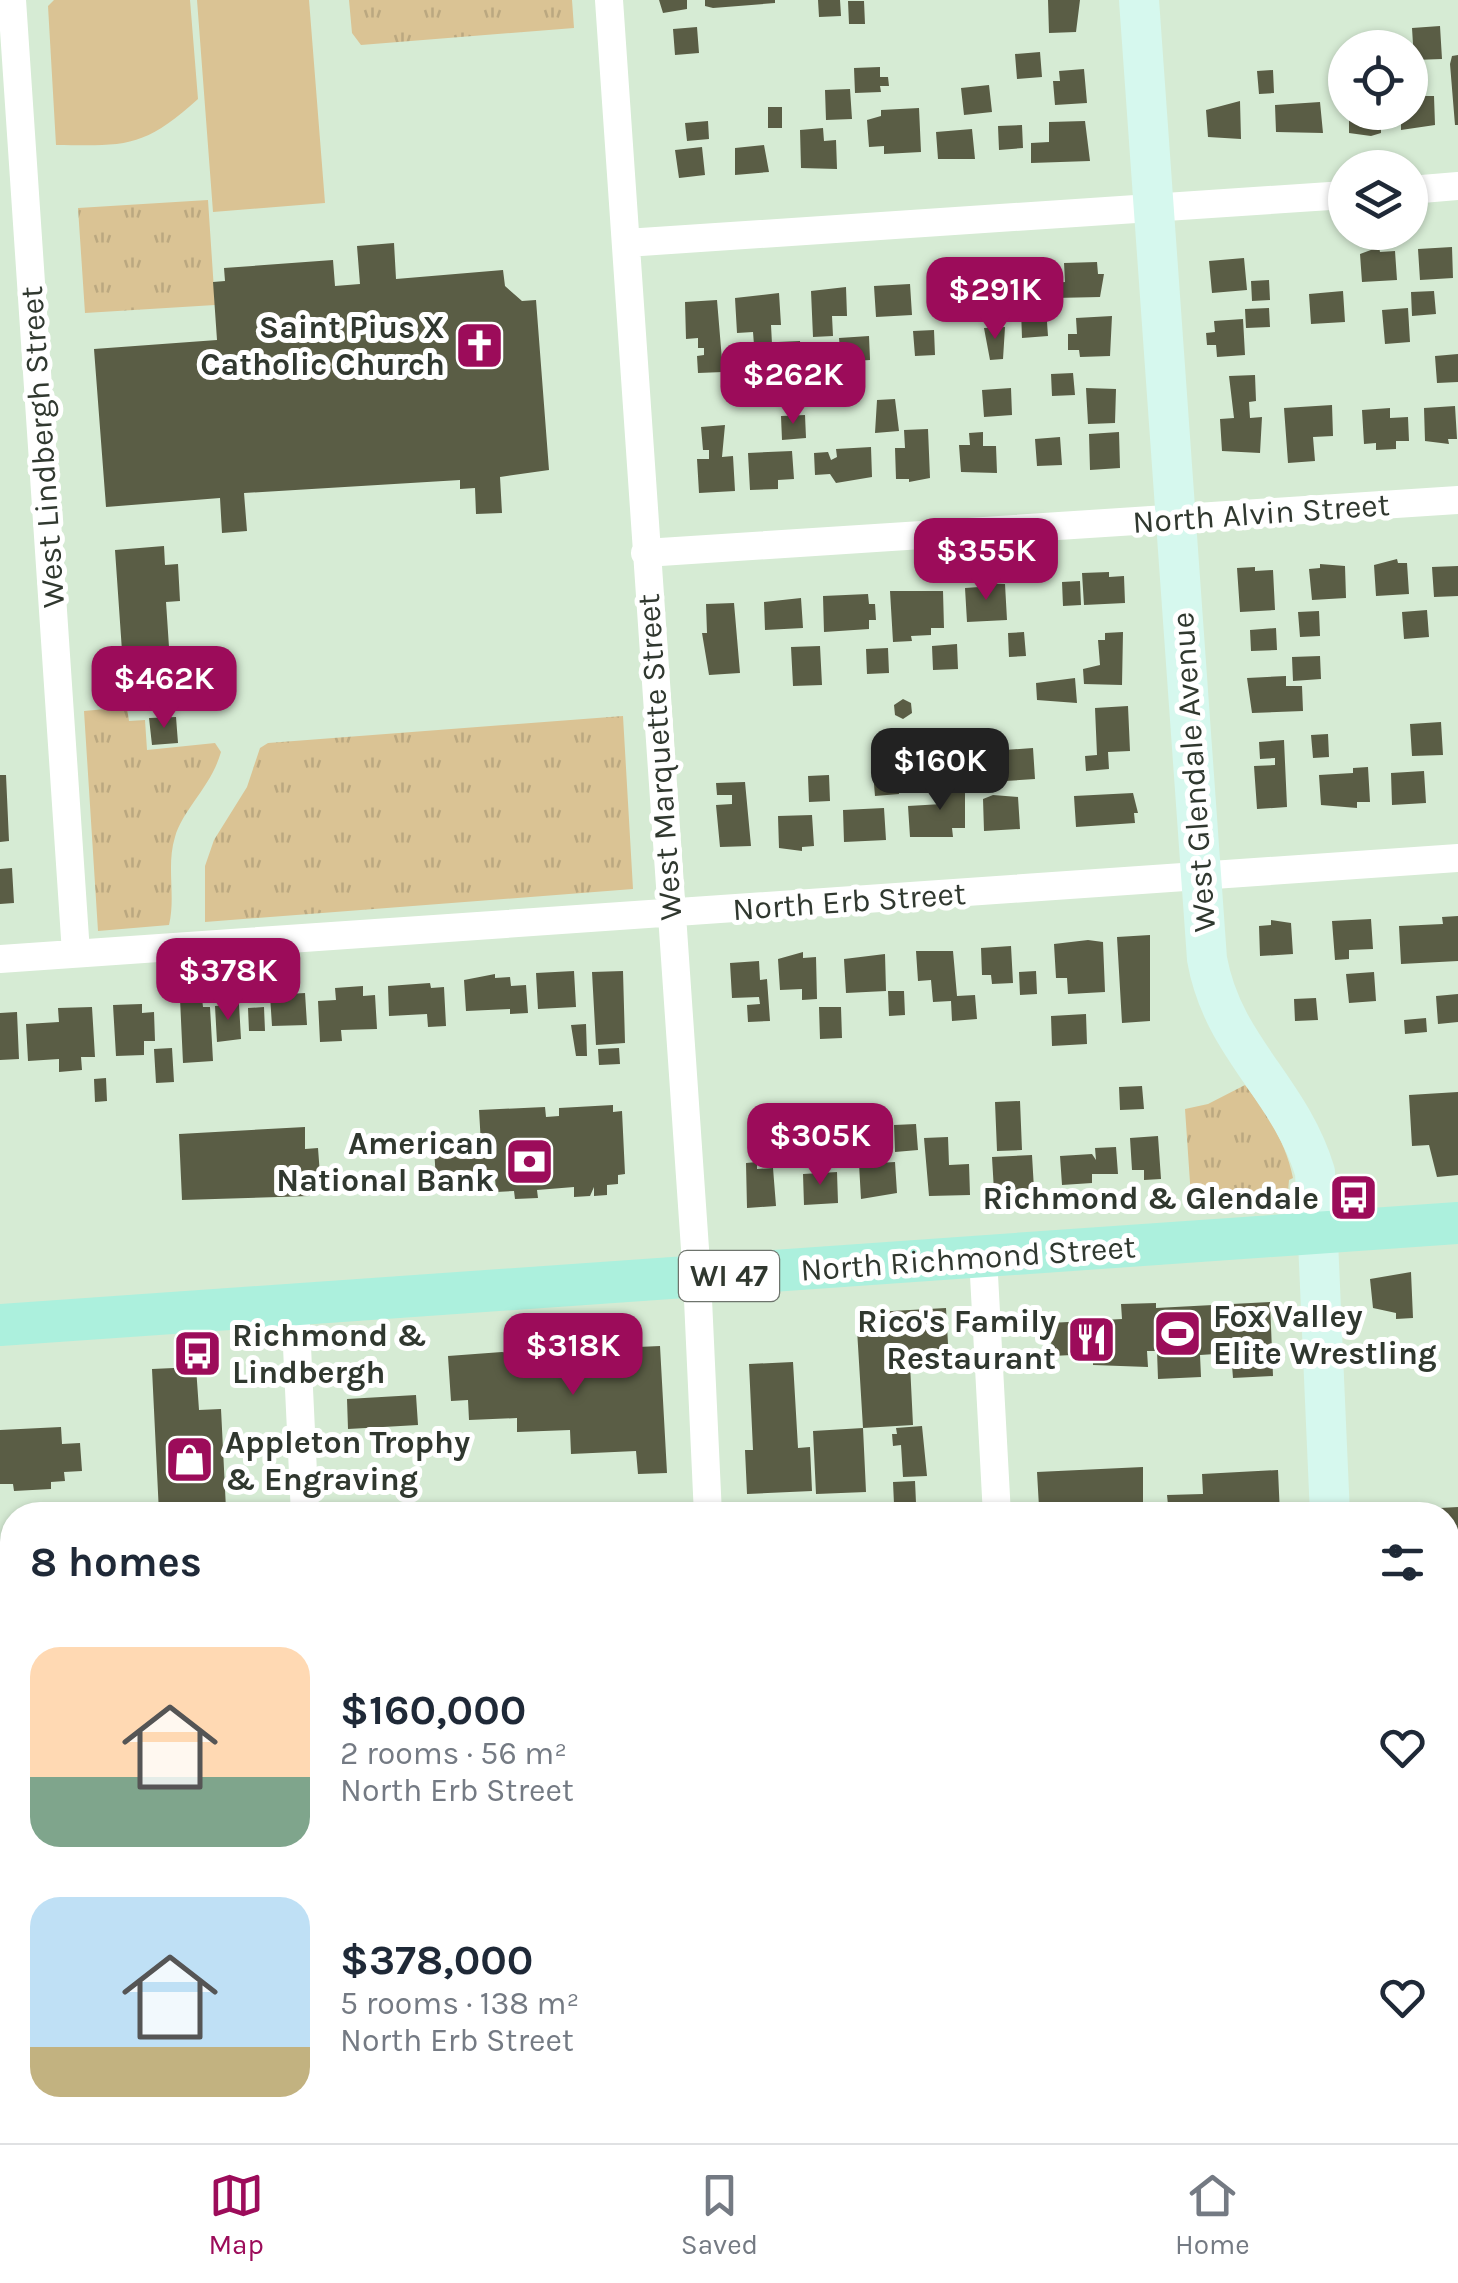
<!DOCTYPE html>
<meta charset="utf-8">
<style>
:root{--surface:#fff;--page:#f6f6f7;--text:#1f2937;--muted:#747a83;--line:#e0e1e3;--accent:#9c0c5a}
body{margin:0;font-family:Karla,sans-serif;background:var(--page);color:var(--text);height:100vh;display:flex;flex-direction:column;font-size:38px;white-space:nowrap}
*{box-sizing:border-box;margin:0}
p{font-size:32px;color:var(--muted)}
.icon{flex:none;width:55px;height:55px;fill:none;stroke:currentColor;stroke-width:2;stroke-linecap:round;stroke-linejoin:round}
.map{position:relative;flex:1;overflow:hidden}
.panel{position:absolute;left:0px;top:1502px;width:1460px;height:642px;display:flex;flex-direction:column;background:var(--surface);border-radius:40px 40px 0 0;box-shadow:0 2px 8px #0004}
.panel>*{flex:none}
.buttons{position:absolute;left:1328px;top:30px;display:grid;gap:20px}
.buttons a{display:grid;place-items:center;width:100px;height:100px;border-radius:50%;background:var(--surface);box-shadow:0 2px 8px #0004;font-size:50px}
.price{position:absolute;translate:-50% -85px;padding:0 22px;border-radius:20px;background:var(--accent);color:#fff;font-size:32px;line-height:65px;filter:drop-shadow(0 2px 5px #0008)}
.price::after{content:'';position:absolute;left:50%;top:60px;width:30px;height:22px;margin-left:-15px;background:inherit;clip-path:polygon(0 0,100% 0,50% 100%)}
.price.on{background:#222;color:#fff}
ul{padding:0;list-style:none}
li{display:flex;align-items:center;gap:30px;height:250px;padding:0 30px}
li span{display:grid;place-items:center;flex:none;width:280px;height:200px;border-radius:30px;color:#555}
li>.icon{margin-inline-start:auto}
span .icon{width:120px;height:120px;fill:#fffc;stroke-width:1}
li b{font-size:42px}
h2{display:flex;justify-content:space-between;align-items:center;height:120px;padding:0 30px;font-size:42px}
.tabs{display:flex;justify-content:space-around;align-items:center;height:140px;border-top:2px solid var(--line);background:var(--surface);font-size:28px;color:var(--muted)}
.tabs a{display:grid;justify-items:center;gap:5px}
.tabs .on{color:var(--accent)}
.map>svg:first-child{display:block}
.grass{fill:url(#grass-tufts)}
.pitch{fill:#dac394}
.building{fill:#5a5d45}
.lines{fill:none;stroke-linecap:round;stroke-linejoin:round}
.street{stroke:#fff;stroke-width:28}
.secondary{stroke:#d6f8ee;stroke-width:40}
.primary{stroke:#acf0dd;stroke-width:42}
.labels{text-anchor:middle;stroke-width:10;stroke-linejoin:round;paint-order:stroke}
.shield{fill:#fff;stroke:#6e746d;stroke-width:2.5}
.shield-label{font-size:30px;font-weight:bold;fill:#30382f}
.poi-label{font-size:32px;font-weight:bold;fill:#30382f;stroke:#fff;text-anchor:end}
.street-label{font-size:32px;fill:#30382f;stroke:#fff}
</style>
<div class="map">
<svg width="1458" height="2143" viewBox="0 0 1458 2143">
<defs>
<pattern id="grass-tufts" width="24" height="20" patternUnits="userSpaceOnUse" patternTransform="scale(2.5)"><rect width="24" height="20" fill="#dac394"/><path d="M3 7l-1-3M5 7V3M7 7l1-3M15 17l-1-3M17 17v-4M19 17l1-3" fill="none" stroke="#bba880"/></pattern>
</defs>
<rect width="100%" height="100%" fill="#d6ebd4"/>
<!-- grass -->
<path class="grass" d="M349 0H572L574 28 361 45 352 33Z
M208 200 215 305 85 313 78 208Z
M127 707 129 721 145 720 147 750 215 743 221 752C211 787 183 809 175 837 166 866 176 896 169 925L98 931 84 711Z
M623 716 633 889 205 922V866L214 840 247 787 260 748 268 743Z
M1245 1085C1267 1113 1286 1143 1293 1178L1289 1180 1288 1192 1274 1206 1192 1212 1185 1109 1208 1104Z"/>
<!-- pitch -->
<path class="pitch" d="M54 0H190L198 99C144 148 126 146 56 145L48 6Z
M197 0H309L325 203 213 212Z"/>
<!-- building -->
<path class="building" d="M659 0H687V9L663 13Z
M705 0H775V3L713 8 705 6Z
M818 0H840L841 16 819 17Z
M1048 0H1080L1076 32 1049 33Z
M848 1H864L865 24H849Z
M1440 26 1442 59 1414 60 1412 28Z
M697 27 699 53 675 55 673 29Z
M1040 52 1042 77 1017 79 1015 54Z
M1458 55V125H1455L1450 64 1452 56Z
M880 67V77H888L889 86H880L881 92 855 93 854 68Z
M1084 69 1087 103 1055 105 1053 81H1060L1059 71Z
M1273 70 1274 93 1259 94 1257 71Z
M1419 77V96H1434L1435 125 1401 130V112H1410V78Z
M989 85 992 112 964 115 961 88Z
M850 89 852 119 826 120 825 90Z
M1240 101 1241 139 1208 137 1206 110Z
M1320 102 1323 133 1276 132 1275 105Z
M768 107H782V128H768Z
M919 108 921 152 884 154V146L869 147 867 120 881 116V110Z
M1349 112H1381V133L1371 136 1349 133Z
M708 121 709 139 687 141 685 123Z
M1085 121 1090 161 1031 163V143L1049 142V122Z
M1022 125 1023 148 999 150 998 126Z
M823 128 824 141 836 140 837 169 801 168 800 130Z
M972 129 975 159H938L936 132Z
M764 145 769 172 735 175V148Z
M702 147 705 175 679 178 675 150Z
M394 243 396 279 503 270 505 286 522 301 536 300 549 470 500 477 502 513 476 514 475 488 460 489V480L244 493 247 531 222 533 220 498 106 507 94 349 217 340 213 282 225 281 224 268 333 260 335 286 360 284 357 246Z
M1379 247 1380 252 1395 251 1397 280 1362 282 1360 254Z
M1452 247 1453 278 1420 280 1418 249Z
M1244 258 1247 290 1212 293 1209 261Z
M1097 262 1098 274H1104L1100 297 1055 298 1054 283 1065 282 1064 263Z
M1032 276 1033 299 1011 300 1010 277Z
M983 277 985 308 950 309 948 283Z
M1269 280 1270 300 1252 301 1251 281Z
M910 284 912 315 876 317 874 286Z
M846 287 847 316H832L833 336 813 337 811 291Z
M1343 291 1345 322 1311 324 1309 294Z
M1434 291 1436 314 1412 316 1411 292Z
M779 293 781 325H771L772 344 754 345 753 332 737 333 735 298Z
M717 300 723 372 698 373 697 356 704 355V348H698V338L686 339 685 302Z
M1046 308 1048 336 1022 338 1021 310Z
M1269 308 1270 327 1246 328 1245 309Z
M1408 308 1410 342 1385 344 1382 310Z
M1112 316 1110 356 1080 357 1079 350H1068V334H1077L1076 318Z
M1243 319 1245 355 1217 357 1216 345H1207L1206 333 1215 332 1214 321Z
M1005 327 1003 359 990 360 984 328Z
M934 330 935 355 915 356 913 331Z
M869 336 870 360 841 362 839 338Z
M800 341 802 367 779 368 778 342Z
M1458 354V382L1437 383 1435 356Z
M1073 373 1075 395 1052 396 1051 374Z
M1255 375 1256 401 1249 402 1250 418 1262 417 1260 453 1222 451 1220 419 1234 418 1229 376Z
M1011 388 1012 415 984 417 982 390Z
M1086 388 1116 389 1115 423 1088 424Z
M895 399 899 431 875 433 877 400Z
M1332 405 1333 436 1313 437 1315 461 1288 463 1284 408Z
M1455 406 1457 439H1448L1449 444 1425 441 1424 408Z
M1390 408V418L1408 417 1409 441H1396V449L1376 450V443L1364 444 1362 410Z
M805 415 806 438 782 440 781 416Z
M725 425 722 457 733 456 735 491 699 493 697 459H709V450H703L701 427Z
M928 429 930 478 909 482V479H896L895 448H905L904 430Z
M983 432V446H996L997 473 961 472 959 445H970L969 433Z
M1119 432 1120 468 1090 470 1089 434Z
M1060 437 1062 465 1037 466 1035 439Z
M871 447 872 477 836 483 830 474 815 475 814 453 828 452 831 460 837 457 836 449Z
M792 451 794 479 778 480V489L750 490 748 453Z
M164 546 165 565 178 564 180 601 166 602 173 707 132 710 129 650 122 651 115 550Z
M1397 559 1398 563H1407L1409 594 1376 596 1374 565Z
M1320 564 1345 566 1346 598 1312 600 1309 569 1320 568Z
M1458 566V596L1434 597 1432 567Z
M1255 567V571L1273 570 1275 610 1240 612 1237 568Z
M1109 572V577L1124 576 1125 603 1084 605 1082 573Z
M1080 581 1081 605 1063 606 1062 582Z
M979 583 1005 584 1007 620 967 622 965 588 979 587Z
M890 591H943L944 628H931V635L911 636 912 641 893 642Z
M868 594 869 604H875L876 620H869V629L824 632 823 596Z
M801 598 803 628 765 630 764 602Z
M734 603 740 673 709 675 702 633H707L706 604Z
M1427 610 1429 637 1404 639 1402 612Z
M1319 611 1320 636 1300 637 1298 612Z
M1276 628 1277 650 1251 651 1250 630Z
M1024 632 1026 656 1009 657 1008 633Z
M1123 632 1122 685 1084 684 1083 669 1100 665 1098 640H1105V633Z
M957 644 958 669 933 670 932 646Z
M820 646 822 685 793 686 791 647Z
M888 648 889 673 867 674 866 649Z
M1320 656 1321 679 1293 681 1292 657Z
M1286 676V686H1302L1303 711 1252 713 1247 678Z
M1075 678 1077 703 1037 700 1036 683Z
M903 699 911 703 912 713 903 719 895 715 894 705Z
M1128 706 1130 751 1108 752 1109 769 1086 771 1085 756 1097 755 1095 708Z
M176 717 178 743 152 745 149 718Z
M1441 722 1443 755 1412 756 1410 724Z
M1328 734 1329 757 1313 758 1311 735Z
M1284 740 1287 807 1257 809 1254 766 1275 765V758L1260 759 1259 742Z
M1033 748 1035 779 1005 781 1004 750Z
M1368 767 1370 802H1357V808L1321 805 1319 775 1353 773V768Z
M897 770 899 794 875 796 873 772Z
M1424 771 1426 803 1392 805 1391 773Z
M0 775H6L9 841 0 842Z
M829 775 830 801 809 802 808 776Z
M965 780V828H952L953 837H910L908 806 942 804 941 781Z
M745 782 751 846 720 847 716 805 732 804V795H717L716 783Z
M1133 793 1138 813H1134L1135 823 1076 827 1074 796Z
M993 795 1018 797 1020 829 984 831 983 799Z
M884 808 886 840 844 842 843 810Z
M812 815 814 846 802 847V851L779 848 778 816Z
M12 868 14 903 0 904V869Z
M1458 916V961L1401 964 1399 926 1443 924 1442 917Z
M1371 919 1373 949 1349 950V959L1335 960 1332 921Z
M1271 920 1291 923 1293 954 1260 956 1259 926 1271 925Z
M1150 935V1021L1122 1023 1117 937Z
M1088 940 1103 942 1105 992 1068 994 1067 978H1056L1054 944Z
M1011 946 1013 983 992 984 991 975H982L981 948Z
M916 951H953L957 996 975 995 977 1019 952 1021 951 1001 933 1002 931 980 918 981Z
M803 952V958L816 957 817 999 802 1000V989L780 990 778 959Z
M885 954 886 991 846 993 844 959Z
M759 961 760 980 767 979 770 1021 748 1022 747 1005 760 1004 759 997 732 998 730 963Z
M574 971 576 1007 538 1009 536 973Z
M623 971 625 1043 596 1045 592 972Z
M1036 971 1037 994 1020 995 1019 972Z
M1374 972 1376 1001 1349 1003 1346 974Z
M495 974V978L510 977 511 986 526 985 528 1013 510 1014V1009L466 1011 464 980Z
M430 983 431 988 444 987 446 1026 428 1027 427 1014 389 1016 388 986Z
M363 986V996L375 995 377 1029 341 1030 342 1041 320 1042 318 1001 336 1000 335 988Z
M888 991H904L905 1015 889 1016Z
M305 993 307 1025 272 1026 270 995Z
M1458 994V1022L1438 1024 1436 996Z
M202 998 203 1007H210L213 1061 183 1063 180 999Z
M1316 998 1318 1020 1295 1021 1294 999Z
M142 1004V1013L154 1012 155 1041H144V1055L116 1056 113 1005Z
M239 1004 241 1039 217 1042 215 1006Z
M92 1007 95 1057H81L82 1070 59 1072V1059L28 1061 26 1024 59 1022 58 1008Z
M264 1007 265 1031H249L248 1008Z
M819 1007H841L842 1038 820 1039Z
M17 1012 19 1059 0 1060V1013Z
M1086 1014 1087 1044 1052 1046 1051 1016Z
M1426 1018 1427 1032 1405 1034 1404 1020Z
M586 1024 587 1056H576L571 1025Z
M172 1048 174 1082 156 1083 154 1049Z
M619 1048 620 1064 599 1065 598 1049Z
M106 1078 107 1101 95 1102 94 1079Z
M1142 1086 1144 1109 1120 1110 1119 1087Z
M1458 1092V1175L1437 1177 1429 1145 1412 1146 1409 1095Z
M1020 1101 1022 1150 997 1151 995 1102Z
M613 1105V1112L622 1111 625 1174 618 1175V1184L607 1185V1195L594 1196V1187L590 1196 574 1197V1187L537 1190 538 1198 515 1199 514 1191 496 1192 495 1178 436 1181 434 1147 481 1144 479 1110 545 1107 546 1117 559 1116V1108Z
M780 1119 781 1154 753 1156 751 1121Z
M916 1124 918 1150 895 1152 894 1125Z
M305 1127V1149L318 1148 320 1175 309 1176 310 1196 182 1200 179 1134Z
M1158 1136 1161 1179 1144 1180V1170H1132L1130 1138Z
M948 1137 949 1165 969 1164 970 1195 929 1196 924 1138Z
M802 1141 803 1163H789L788 1142Z
M1116 1147 1118 1174H1092V1183L1062 1185 1060 1156 1092 1154 1096 1160 1095 1148Z
M1032 1155 1034 1189 1018 1190 1017 1194 994 1191 992 1157Z
M757 1162V1169L773 1168 776 1206 747 1208 746 1163Z
M895 1162 897 1193 861 1199 859 1164Z
M837 1172 838 1203 804 1205 803 1174Z
M1411 1272 1413 1318 1396 1319V1313L1373 1308 1370 1279Z
M1270 1302 1273 1376 1233 1378 1231 1353 1200 1355 1201 1377 1158 1379 1157 1351H1147L1148 1367 1093 1365V1354L1052 1356 1050 1323 1122 1319 1121 1304 1156 1303V1308Z
M946 1308 949 1362 910 1364 913 1425 863 1428 856 1313Z
M616 1342V1348L660 1346 667 1473 638 1474 636 1451 571 1454 570 1430 517 1432V1418L469 1420 468 1400 451 1401 448 1356 502 1352 515 1354V1359L565 1356V1351L598 1350V1343Z
M793 1362 798 1448 810 1447 812 1491 747 1494 745 1450H753L749 1364Z
M196 1367 199 1410 221 1409 226 1509 159 1513 152 1369Z
M416 1395 418 1425 348 1429 347 1399Z
M922 1426 927 1476 903 1477 901 1445 893 1446 892 1434H897L896 1428Z
M61 1427 62 1444 80 1443 82 1471 64 1472 65 1481 51 1482V1489L14 1491 13 1484H0V1430Z
M863 1428 866 1492 816 1494 813 1431Z
M1143 1467V1515H1090L1089 1504 1039 1507 1037 1472Z
M1278 1470 1280 1515H1169L1167 1495 1203 1494 1202 1474Z
M915 1481 916 1503 894 1504 893 1482Z
M1458 1507V1628L1448 1629V1515H1388L1387 1511Z
M74 2132H125L126 2143H75Z
M243 2132H280L281 2142 243 2143Z
M386 2132H425V2143H387Z
M444 2132H495V2143H444Z
M508 2132H561V2143H508Z
M572 2132H621L622 2140 573 2143Z"/>
<g class="lines">
<!-- street -->
<path class="street" d="M12 0 76 953
M609 0 697 1278 708 1515
M1410 190 1458 186
M626 243 1345 195
M645 553 1458 500
M0 959 1458 858
M983 1257 997 1515
M295 1305 305 1515
M1448 1664 1458 1663
M3 1765 12 1952
M22 2132V2143
M334 2132V2143
M736 2132 737 2143
M1023 2132 1024 2143
M1454 2143H1458"/>
<!-- secondary -->
<path class="secondary" d="M1139 0 1207 959C1223 1048 1289 1087 1315 1172L1330 1515
M1369 2132V2143"/>
<!-- primary -->
<path class="primary" d="M0 1325 1458 1223"/>
</g>
<!-- icons -->
<defs>
<symbol id="church-square" viewBox="-11 -11 22 22"><rect x="-9" y="-9" width="18" height="18" rx="4" fill="#9c0c5a" stroke="#fff"/><path d="M-1.2-6h2.4v3.5h3.3v2.4h-3.3V6h-2.4V-.1h-3.3v-2.4h3.3Z" fill="#fff"/></symbol>
<symbol id="bank-square" viewBox="-11 -11 22 22"><rect x="-9" y="-9" width="18" height="18" rx="4" fill="#9c0c5a" stroke="#fff"/><path d="M-6-4H6V4H-6ZM0-2.3a2.3 2.3 0 1 0 0 4.6a2.3 2.3 0 1 0 0-4.6Z" fill="#fff"/></symbol>
<symbol id="bus-square" viewBox="-11 -11 22 22"><rect x="-9" y="-9" width="18" height="18" rx="4" fill="#9c0c5a" stroke="#fff"/><path d="M-5-6H5V4H4V6H2V4H-2V6H-4V4H-5ZM-3.5-4V0h7V-4ZM-3.5 1.2v1.5H-2V1.2ZM2 1.2v1.5H3.5V1.2Z" fill="#fff"/></symbol>
<symbol id="stadium-square" viewBox="-11 -11 22 22"><rect x="-9" y="-9" width="18" height="18" rx="4" fill="#9c0c5a" stroke="#fff"/><path d="M0-5a6.5 5 0 1 0 0 10a6.5 5 0 1 0 0-10ZM-3.5-1.8h7v3.6h-7Z" fill="#fff"/></symbol>
<symbol id="restaurant-square" viewBox="-11 -11 22 22"><rect x="-9" y="-9" width="18" height="18" rx="4" fill="#9c0c5a" stroke="#fff"/><path d="M-5-6h1v4h1v-4h1v4h1v-4h1v5L-1.5 .5V6h-2V.5L-5-1ZM5-6V6H3V1.5H1.5Q1.5-4 5-6Z" fill="#fff"/></symbol>
<symbol id="shop-square" viewBox="-11 -11 22 22"><rect x="-9" y="-9" width="18" height="18" rx="4" fill="#9c0c5a" stroke="#fff"/><path d="M-5-2.5h2.3a2.7 3.5 0 0 1 5.4 0H5L5.5 6h-11ZM-1.5-2.5h3a1.5 2.3 0 0 0-3 0Z" fill="#fff"/></symbol>
</defs>
<g fill-rule="evenodd">
<use href="#church-square" x="452" y="318" width="55" height="55"/>
<use href="#bank-square" x="502" y="1134" width="55" height="55"/>
<use href="#bus-square" x="1326" y="1170" width="55" height="55"/>
<use href="#stadium-square" x="1150" y="1306" width="55" height="55"/>
<use href="#restaurant-square" x="1064" y="1312" width="55" height="55"/>
<use href="#bus-square" x="170" y="1326" width="55" height="55"/>
<use href="#shop-square" x="162" y="1432" width="55" height="55"/>
</g>
<g class="labels">
<!-- shield labels -->
<rect class="shield" x="679" y="1251" width="100" height="50" rx="8"/>
<g class="shield-label">
<text x="729" y="1286">WI 47</text>
</g>
<!-- poi labels -->
<g class="poi-label">
<text x="445" y="338">Saint Pius X<tspan x="445" dy="37">Catholic Church</tspan></text>
<text x="494" y="1154">American<tspan x="494" dy="37">National Bank</tspan></text>
<text x="1319" y="1209">Richmond &amp; Glendale</text>
<text x="1213" y="1327" text-anchor="start">Fox Valley<tspan x="1213" dy="37">Elite Wrestling</tspan></text>
<text x="1056" y="1332">Rico's Family<tspan x="1056" dy="37">Restaurant</tspan></text>
<text x="232" y="1346" text-anchor="start">Richmond &amp;<tspan x="232" dy="37">Lindbergh</tspan></text>
<text x="225" y="1453" text-anchor="start">Appleton Trophy<tspan x="225" dy="37">&amp; Engraving</tspan></text>
</g>
<!-- street labels -->
<g class="street-label">
<text transform="translate(42 447) rotate(-94)" y="11">West Lindbergh Street</text>
<text transform="translate(1261 513) rotate(-4)" y="11">North Alvin Street</text>
<text transform="translate(659 757) rotate(-94)" y="11">West Marquette Street</text>
<text transform="translate(1193 772) rotate(-94)" y="11">West Glendale Avenue</text>
<text transform="translate(849 901) rotate(-4)" y="11">North Erb Street</text>
<text transform="translate(968 1258) rotate(-4)" y="11">North Richmond Street</text>
</g>
</g>
</svg>
<div class="buttons">
<a><svg class="icon" aria-label="locate" viewBox="0 0 24 24"><circle cx="12" cy="12" r="6"/><path d="M12 2v4M12 18v4M2 12h4M18 12h4"/></svg></a>
<a><svg class="icon" aria-label="layers" viewBox="0 0 24 24"><path d="M12 4l9 5-9 5-9-5zM3 14l9 5 9-5"/></svg></a>
</div>
<b class="price" style="left:995px;top:342px">$291K</b>
<b class="price" style="left:793px;top:427px">$262K</b>
<b class="price" style="left:986px;top:603px">$355K</b>
<b class="price" style="left:164px;top:731px">$462K</b>
<b class="price on" style="left:940px;top:813px">$160K</b>
<b class="price" style="left:228px;top:1023px">$378K</b>
<b class="price" style="left:820px;top:1188px">$305K</b>
<b class="price" style="left:573px;top:1398px">$318K</b>
<section class="panel">
<h2>8 homes<svg class="icon" aria-label="filters" viewBox="0 0 24 24"><path d="M4 7h16M4 17h16"/><circle cx="9" cy="7" r="2"/><circle cx="15" cy="17" r="2"/></svg></h2>
<ul>
<li><span style="background:linear-gradient(#ffd9b3 65%,#7fa58c 0)"><svg class="icon" aria-label="home" viewBox="0 0 24 24"><path d="M3 11l9-7 9 7M6 9v11h12V9"/></svg></span><div><b>$160,000</b><p>2 rooms · 56 m²</p><p>North Erb Street</p></div><svg class="icon" aria-label="heart" viewBox="0 0 24 24"><path d="M12 20l-8-8c-3-5 5-10 8-4 3-6 11-1 8 4z"/></svg></li>
<li><span style="background:linear-gradient(#bfe0f5 75%,#c2b280 0)"><svg class="icon" aria-label="home" viewBox="0 0 24 24"><path d="M3 11l9-7 9 7M6 9v11h12V9"/></svg></span><div><b>$378,000</b><p>5 rooms · 138 m²</p><p>North Erb Street</p></div><svg class="icon" aria-label="heart" viewBox="0 0 24 24"><path d="M12 20l-8-8c-3-5 5-10 8-4 3-6 11-1 8 4z"/></svg></li>
</ul>
</section>
</div>
<nav class="tabs">
<a class="on"><svg class="icon" aria-label="map" viewBox="0 0 24 24"><path d="M3 6l6-2 6 2 6-2v14l-6 2-6-2-6 2zM9 4v14M15 6v14"/></svg>Map</a>
<a><svg class="icon" aria-label="saved" viewBox="0 0 24 24"><path d="M7 4h10v16l-5-4-5 4z"/></svg>Saved</a>
<a><svg class="icon" aria-label="home" viewBox="0 0 24 24"><path d="M3 11l9-7 9 7M6 9v11h12V9"/></svg>Home</a>
</nav>
